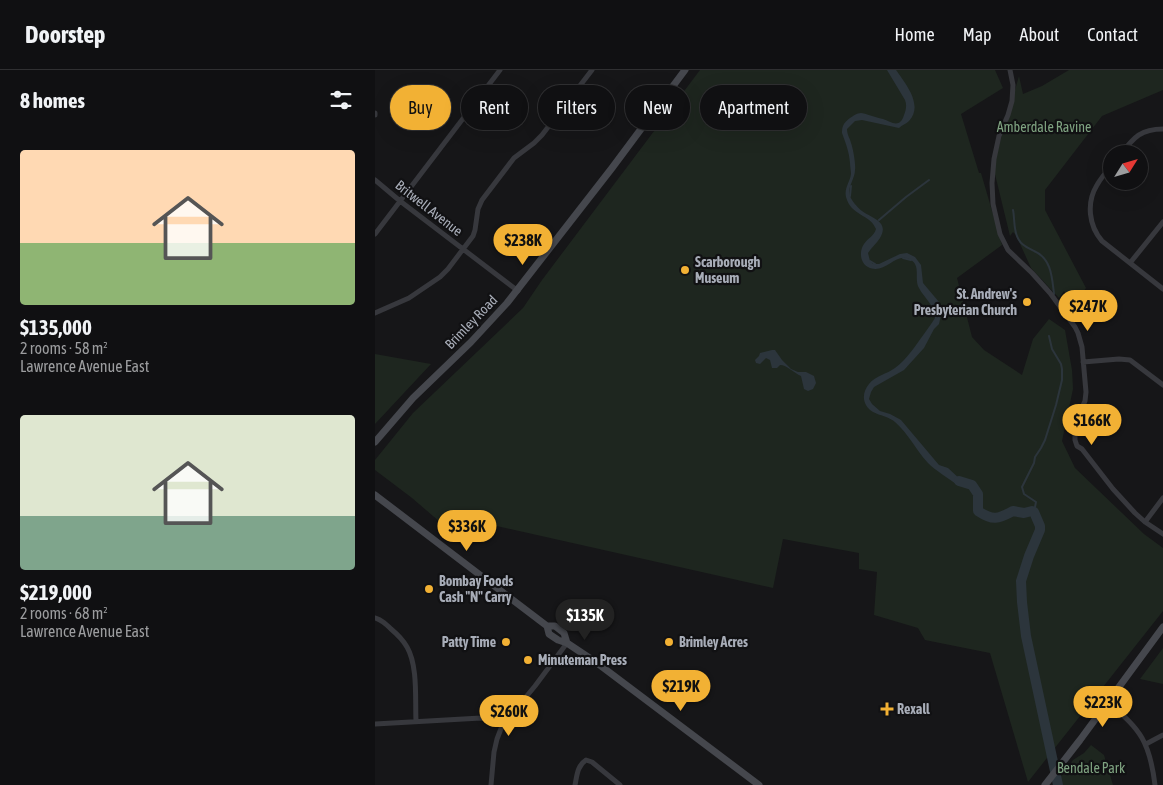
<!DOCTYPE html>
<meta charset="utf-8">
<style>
:root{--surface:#101012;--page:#19191b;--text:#f1f3f6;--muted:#9c9d9f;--line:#303032;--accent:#f2b134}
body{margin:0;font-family:"Asap Condensed",sans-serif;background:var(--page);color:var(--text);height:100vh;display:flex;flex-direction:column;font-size:19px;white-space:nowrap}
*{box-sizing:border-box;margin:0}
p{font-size:16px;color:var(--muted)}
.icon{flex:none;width:28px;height:28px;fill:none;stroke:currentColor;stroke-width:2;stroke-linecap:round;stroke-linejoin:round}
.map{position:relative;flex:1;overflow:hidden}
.panel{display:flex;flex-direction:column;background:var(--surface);width:375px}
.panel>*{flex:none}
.guide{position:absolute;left:15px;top:15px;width:475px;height:45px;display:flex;gap:10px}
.needle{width:32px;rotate:53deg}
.tools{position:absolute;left:728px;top:75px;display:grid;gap:10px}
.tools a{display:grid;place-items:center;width:45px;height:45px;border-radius:50%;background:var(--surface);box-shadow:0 5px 20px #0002,0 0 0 1px var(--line);font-size:25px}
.price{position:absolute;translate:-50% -42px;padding:0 11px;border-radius:18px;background:var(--accent);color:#111;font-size:16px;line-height:32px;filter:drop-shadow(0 1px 2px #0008)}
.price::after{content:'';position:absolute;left:50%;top:30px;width:15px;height:11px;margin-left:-8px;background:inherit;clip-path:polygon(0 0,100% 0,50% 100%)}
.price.current{background:#222;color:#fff}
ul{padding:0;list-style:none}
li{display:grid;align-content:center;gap:10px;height:265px;padding:0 20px}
li span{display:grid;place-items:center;height:155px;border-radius:5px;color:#555}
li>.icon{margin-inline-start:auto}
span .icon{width:90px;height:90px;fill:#fffc;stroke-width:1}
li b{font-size:21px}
h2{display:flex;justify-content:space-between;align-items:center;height:60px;padding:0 20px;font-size:21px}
.chip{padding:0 18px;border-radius:22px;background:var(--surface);box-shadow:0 5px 20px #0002,0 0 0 1px var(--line);font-size:18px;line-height:45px}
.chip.current{background:var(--accent);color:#111}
header{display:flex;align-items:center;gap:30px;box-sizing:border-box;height:70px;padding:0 25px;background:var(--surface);border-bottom:1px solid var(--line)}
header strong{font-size:24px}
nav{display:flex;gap:28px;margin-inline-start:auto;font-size:18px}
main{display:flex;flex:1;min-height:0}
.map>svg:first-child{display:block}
.green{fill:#1e261f}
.water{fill:#2c353c}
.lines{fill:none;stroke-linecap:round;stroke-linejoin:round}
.stream{stroke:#2c353c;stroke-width:2}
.river{stroke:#2c353c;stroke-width:10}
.street{stroke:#37383d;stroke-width:5}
.secondary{stroke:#45474d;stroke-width:7}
.poi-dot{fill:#f2b134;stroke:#111113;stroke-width:2}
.labels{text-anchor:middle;stroke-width:4.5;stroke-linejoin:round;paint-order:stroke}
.park-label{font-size:14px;fill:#7fa381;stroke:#111113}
.street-label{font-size:14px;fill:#a8adb8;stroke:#111113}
.poi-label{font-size:14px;font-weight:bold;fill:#a8adb8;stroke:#111113;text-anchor:start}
</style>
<header>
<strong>Doorstep</strong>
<nav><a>Home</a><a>Map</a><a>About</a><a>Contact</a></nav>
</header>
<main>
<section class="panel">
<h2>8 homes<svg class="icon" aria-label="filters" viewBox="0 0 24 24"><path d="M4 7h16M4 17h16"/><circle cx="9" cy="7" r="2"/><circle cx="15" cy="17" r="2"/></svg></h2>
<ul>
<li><span style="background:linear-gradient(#ffd9b3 60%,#8fb573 0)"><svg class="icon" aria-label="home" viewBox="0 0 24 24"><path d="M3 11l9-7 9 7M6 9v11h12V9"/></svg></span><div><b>$135,000</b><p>2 rooms · 58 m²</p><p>Lawrence Avenue East</p></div></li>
<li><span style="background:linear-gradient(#dfe7d0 65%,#7fa58c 0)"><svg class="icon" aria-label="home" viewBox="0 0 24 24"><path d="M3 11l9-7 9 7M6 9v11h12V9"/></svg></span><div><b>$219,000</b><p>2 rooms · 68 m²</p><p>Lawrence Avenue East</p></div></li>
</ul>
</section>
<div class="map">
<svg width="788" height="715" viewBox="0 0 788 715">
<rect width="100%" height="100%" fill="#161618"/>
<!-- green -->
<path class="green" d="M325 0H620L628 18 586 44 604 103H606L627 175 582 208 597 267 609 280 647 305 658 269 674 249 690 260 697 300 698 319 687 371 700 398 769 464 788 478V541L653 712 615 583 550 570 543 558 499 545 502 502 484 499V483L408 469 398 518 99 451 86 470 37 428 0 400V390L38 343 148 238 167 210Z
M694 0H788V20L727 46 670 120V140L711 218 698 235 689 221 684 228 656 198 641 165 638 162 635 166 618 96 644 6 648 24 667 16Z
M0 284 56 294 0 354Z
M788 578V614L765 609Z
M716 675 729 685 738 715H679L698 690 709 683Z"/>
<!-- water -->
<path class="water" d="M512 0H521C530 13 549 35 534 51 531 54 527 55 524 58L487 50 480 51 472 59C472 65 475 68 476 73 478 78 481 95 480 100 480 109 472 117 475 126 477 131 482 137 487 141 496 148 515 151 505 168 502 173 496 178 493 183L495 191 498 194H504L525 184 532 183 540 187 546 195 548 213 564 232 566 245 564 254 559 259 549 278 529 300 499 317 496 322 494 329 497 334 505 341 515 344 526 350 564 395 573 398 586 410 581 414C572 407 561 401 553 393 541 380 533 363 520 352 511 344 497 346 491 335 487 328 489 320 494 314 500 306 512 304 520 298 533 288 540 276 549 264 553 258 557 253 560 248 560 235 549 228 544 218 539 209 546 196 536 190 521 180 510 206 493 197 485 193 484 181 489 174 493 168 499 166 501 159 495 144 476 146 471 127 469 118 475 112 476 104 476 101 475 96 475 93 474 81 471 74 467 63 467 61 467 58 468 56 469 53 472 50 475 48 478 46 482 43 486 43 489 43 503 48 508 49 516 52 525 59 529 45 531 40 532 35 530 30Z
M397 280H400L407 290 416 299 423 302H431L439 306 441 313 438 319 433 321 429 319 426 306C419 303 412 295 405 295L402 298H397L395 290 391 288 385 294 381 293 380 290 384 286 385 283Z"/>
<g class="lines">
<!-- stream -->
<path class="stream" d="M475 126 476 116
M638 140C640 149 638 162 644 170 647 176 654 178 659 181 677 189 677 208 679 224
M504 150 531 127 554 110
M528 188 536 190
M495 191 500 194
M659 442 661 432 649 424 647 417 659 393 660 387 666 378 670 370 681 335 687 310V299L686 294 677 279 674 266"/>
<!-- river -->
<path class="river" d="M584 411 597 415 603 424V441C618 451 623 449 638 441L649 443 657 441 659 442 665 456V460L654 486 646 511 647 532 651 566 683 715"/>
<!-- street -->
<path class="street" d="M635 0 638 15 637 31 633 45 624 66 619 89 617 113 618 134 625 164 633 180 657 203 675 223 700 257 703 263 707 277 711 322 710 331 705 342 700 358V370L702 376 707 379 738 419 760 443 770 452 788 464
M0 43V45
M746 84C759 67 766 59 788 59
M736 96C731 102 726 108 722 115 711 133 714 156 727 171L788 219
M0 110 25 131 143 221
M0 164 125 0
M755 193 788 152
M0 243 34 228 65 207 73 199 98 166 100 160 103 139 107 130 139 88 159 73 167 65 217 0
M708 292 744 289 755 290 788 315
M770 452 788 428
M0 548C7 550 11 554 16 559 22 564 28 570 32 577 43 596 40 629 41 651
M733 633C766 658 775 674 780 715
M0 654 106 648 114 649 127 656
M771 674 788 665
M116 715 119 682 122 669 127 656 160 616 192 573
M200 715C202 706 202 696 211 690L217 692 245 715"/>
<!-- secondary -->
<path class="secondary" d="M0 372 38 328 96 272 132 233 237 98 310 0
M0 425 172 556 174 564 183 570 192 573 222 593 384 715
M172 556H180L189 563 192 573
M670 715 705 670 788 557"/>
</g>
<!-- markers -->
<g class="poi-dot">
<circle cx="310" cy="200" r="5"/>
<circle cx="652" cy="232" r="5"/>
<circle cx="54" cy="519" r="5"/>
<circle cx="131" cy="572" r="5"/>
<circle cx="294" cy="572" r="5"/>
<circle cx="153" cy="590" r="5"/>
<path d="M509.5 631.5h5v5h5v5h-5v5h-5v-5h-5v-5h5z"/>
</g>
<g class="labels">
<!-- park labels -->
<g class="park-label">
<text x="669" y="62">Amberdale Ravine</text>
<text x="716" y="703">Bendale Park</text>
</g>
<!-- street labels -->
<g class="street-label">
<text transform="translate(54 138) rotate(38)" y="5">Britwell Avenue</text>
<text transform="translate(96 252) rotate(-46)" y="5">Brimley Road</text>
</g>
<!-- poi labels -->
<g class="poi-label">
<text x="320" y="197">Scarborough<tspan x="320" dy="16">Museum</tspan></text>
<text x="642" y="229" text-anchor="end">St. Andrew's<tspan x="642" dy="16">Presbyterian Church</tspan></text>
<text x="64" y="516">Bombay Foods<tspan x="64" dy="16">Cash "N" Carry</tspan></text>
<text x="121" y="577" text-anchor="end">Patty Time</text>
<text x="304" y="577">Brimley Acres</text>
<text x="163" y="595">Minuteman Press</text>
<text x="522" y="644">Rexall</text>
</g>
</g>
</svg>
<div class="tools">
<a><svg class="needle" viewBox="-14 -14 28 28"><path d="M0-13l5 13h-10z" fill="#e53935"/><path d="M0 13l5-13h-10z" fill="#9c9d9f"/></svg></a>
</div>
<b class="price" style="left:148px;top:196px">$238K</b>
<b class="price" style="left:713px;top:262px">$247K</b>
<b class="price" style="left:717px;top:376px">$166K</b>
<b class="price" style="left:92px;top:482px">$336K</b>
<b class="price current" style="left:210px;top:571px">$135K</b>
<b class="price" style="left:306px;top:642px">$219K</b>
<b class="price" style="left:728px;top:658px">$223K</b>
<b class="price" style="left:134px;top:667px">$260K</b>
<div class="guide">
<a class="chip current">Buy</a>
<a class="chip">Rent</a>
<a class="chip">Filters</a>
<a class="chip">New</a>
<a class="chip">Apartment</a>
</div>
</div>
</main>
